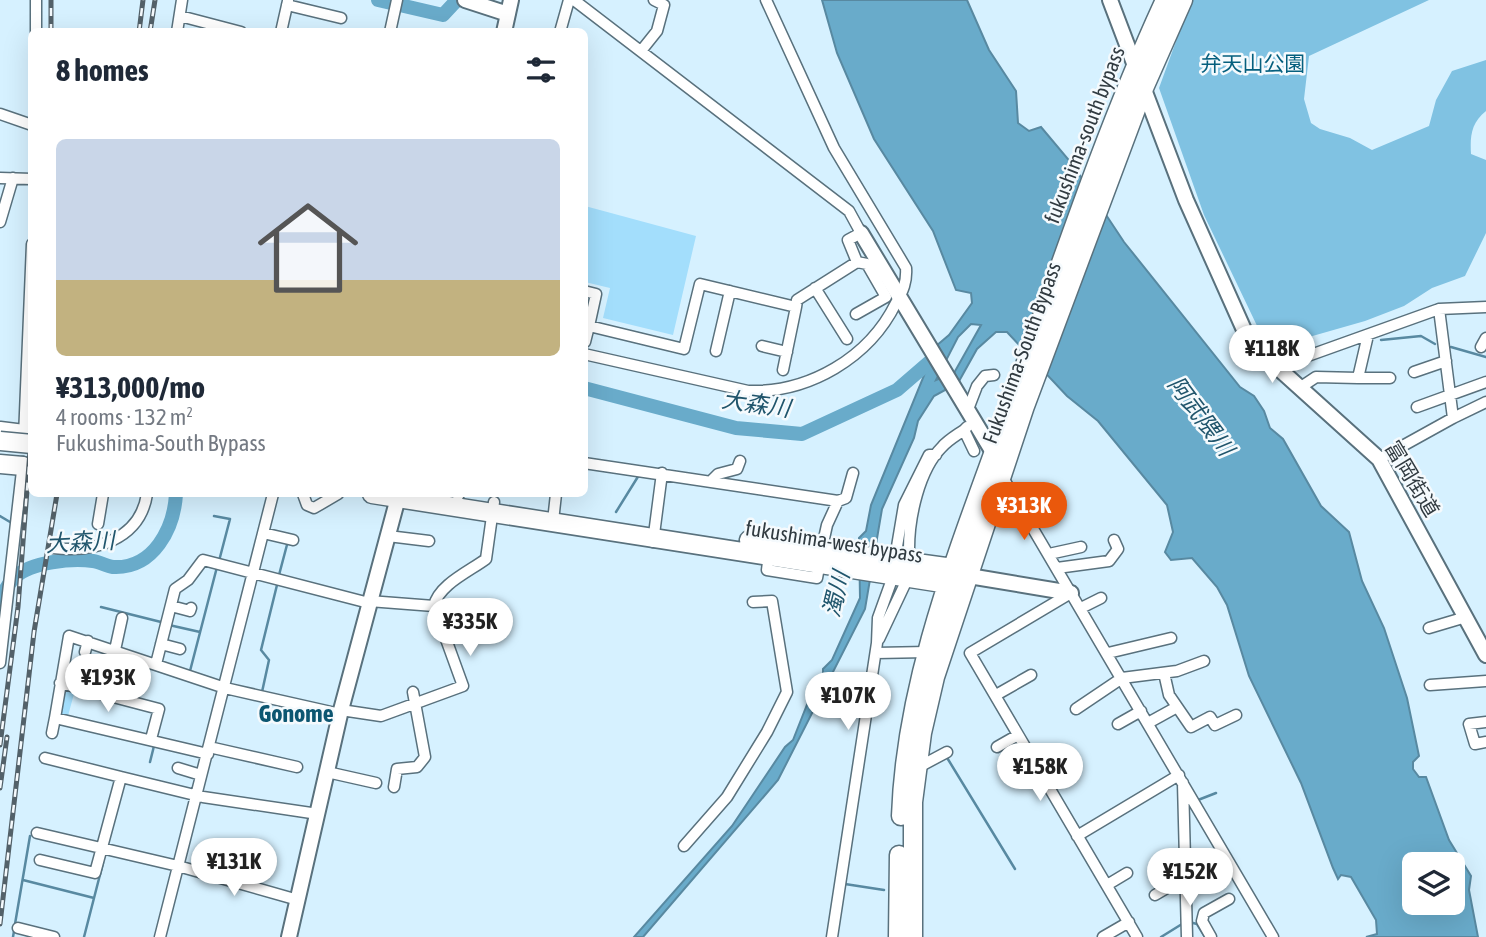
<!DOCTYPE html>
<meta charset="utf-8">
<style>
:root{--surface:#fff;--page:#f6f6f7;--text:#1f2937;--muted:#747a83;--line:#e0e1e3;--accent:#ea580c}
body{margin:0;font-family:"Asap Condensed","Noto Sans JP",sans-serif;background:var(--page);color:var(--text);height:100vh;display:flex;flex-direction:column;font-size:26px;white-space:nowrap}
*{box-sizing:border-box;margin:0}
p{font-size:23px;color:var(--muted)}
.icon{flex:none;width:38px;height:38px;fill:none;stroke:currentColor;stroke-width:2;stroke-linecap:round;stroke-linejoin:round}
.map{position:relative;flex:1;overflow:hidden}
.side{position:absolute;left:28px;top:28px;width:560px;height:469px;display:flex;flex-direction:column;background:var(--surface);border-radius:10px;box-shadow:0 7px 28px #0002}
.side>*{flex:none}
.fabs{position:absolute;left:1402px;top:852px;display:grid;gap:14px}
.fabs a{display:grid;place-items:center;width:63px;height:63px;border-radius:10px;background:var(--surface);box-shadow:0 7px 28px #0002;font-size:35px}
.price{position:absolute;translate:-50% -60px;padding:0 16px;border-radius:24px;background:#fff;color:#222;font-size:23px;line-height:46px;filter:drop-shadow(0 2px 4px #0008)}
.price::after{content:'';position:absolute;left:50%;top:42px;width:21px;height:16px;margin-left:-10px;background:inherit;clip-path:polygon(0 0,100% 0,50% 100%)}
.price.current{background:var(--accent);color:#fff}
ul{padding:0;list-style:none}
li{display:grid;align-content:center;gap:14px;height:371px;padding:0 28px}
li+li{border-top:2px solid var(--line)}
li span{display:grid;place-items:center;height:217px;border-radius:10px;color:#555}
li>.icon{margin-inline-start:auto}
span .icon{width:126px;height:126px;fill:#fffc;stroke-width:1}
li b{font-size:30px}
h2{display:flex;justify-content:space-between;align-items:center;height:84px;padding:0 28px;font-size:30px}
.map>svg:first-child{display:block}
.green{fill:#a3defc}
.forest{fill:#80c2e2}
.water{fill:#69abca;stroke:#5889a1;stroke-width:2;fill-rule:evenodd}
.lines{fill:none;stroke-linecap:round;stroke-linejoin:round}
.stream{stroke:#5889a1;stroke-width:2.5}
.river{stroke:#69abca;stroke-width:14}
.street-casing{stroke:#59717d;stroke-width:13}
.secondary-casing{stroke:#59717d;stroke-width:18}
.highway-casing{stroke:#59717d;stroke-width:21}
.street{stroke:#fff;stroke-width:10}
.secondary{stroke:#fff;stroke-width:14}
.highway{stroke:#fff;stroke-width:18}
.rail-casing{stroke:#536169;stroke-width:5}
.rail{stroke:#f5fafd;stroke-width:2.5;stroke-dasharray:8;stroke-linecap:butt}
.highway-bridge-casing{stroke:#59717d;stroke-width:21;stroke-linecap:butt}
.highway-bridge{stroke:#fff;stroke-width:18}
.labels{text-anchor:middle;stroke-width:5;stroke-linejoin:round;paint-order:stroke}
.park-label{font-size:21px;fill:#055f7e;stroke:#f5fafd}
.street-label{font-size:21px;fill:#313b41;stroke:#f5fafd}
.water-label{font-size:23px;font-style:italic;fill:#20556c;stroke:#f5fafd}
.quarter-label{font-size:24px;font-weight:bold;fill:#0c5671;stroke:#f5fafd}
</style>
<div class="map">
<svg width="1486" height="937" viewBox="0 0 1486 937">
<rect width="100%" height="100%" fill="#d6f1ff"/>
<!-- green -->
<path class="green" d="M585 206 696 236 673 335 603 318 610 288 585 282Z
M66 689 75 690 68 716 61 714V691Z"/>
<!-- forest -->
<path class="forest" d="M1191 0H1429L1309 56 1304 99 1311 123 1320 129 1350 138 1372 150 1429 126 1436 100 1452 71 1486 60V111C1471 123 1470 136 1471 154L1486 160V233L1465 276 1432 288 1404 306 1365 321 1281 345 1260 332 1204 215 1159 88Z"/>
<!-- water -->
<path class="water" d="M822 0H967L989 50 1016 91 1018 123 1029 131 1041 127 1073 165 1124 242 1240 387 1254 396 1264 411 1270 428 1283 439 1321 506 1349 532 1362 581 1384 628 1407 698 1419 756 1413 762V769L1419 777H1426L1449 840 1471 876 1469 890 1478 937H1366L1377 934 1376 920 1351 877 1341 875 1338 879 1333 868 1301 783 1249 676 1227 605 1217 587 1192 558 1171 560 1165 552 1173 532 1167 505 1098 421 1067 396 1007 332H996L977 349 958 383 934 396 918 421 914 438 882 509 865 609 778 780 643 937H634L732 826 785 747 793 740 812 692 823 679V669L832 660 860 598 859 538 866 531 871 505 936 346 949 335 972 303 971 293 956 290 933 231 874 139 837 53ZM971 324 981 325 954 373 936 380 958 337ZM1414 864H1452V903H1414Z"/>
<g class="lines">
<!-- stream -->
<path class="stream" d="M1381 340 1421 336 1435 344
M1451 347 1486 357
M616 512 639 475
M0 516 10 522
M214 516 230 519 219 561
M279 575 288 541
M101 607 161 622
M169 625 200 632
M190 671 217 567
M262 692 269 660 261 650 277 585
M946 756 1015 869
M150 762 154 746
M1198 800 1216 793
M1163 861 1181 851
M23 880 94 898
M845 884 884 890
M1189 922 1197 924 1205 937
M15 924 30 836
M13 937 14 931
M84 937 103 863
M1161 937 1182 924"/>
<!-- river -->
<path class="river" d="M378 0 443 15 457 0
M584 388 736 428 802 434 897 390 941 352
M0 599C4 592 9 582 15 577 31 562 72 558 93 561 100 562 106 566 113 567 154 569 174 528 176 494"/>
<defs>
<path id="street" d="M574 0 849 211 861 233 848 240 857 262 797 300 796 307 700 284 684 349 589 326 596 294 584 291
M287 5 341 18
M180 16 241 32
M36 32V0
M177 32 182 0
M281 32 288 1
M390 32 397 0
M560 32 569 0
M641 51 657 31 664 5 654 0
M0 114 32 125
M0 178 32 179
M0 222 13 178
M815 288 847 339
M856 314 886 297 867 264 857 262
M585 342 589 326
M762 346 787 352
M1481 347 1486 338
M716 351 730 291
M584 354 748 391C809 393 869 358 896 303 903 291 907 282 906 268L834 148 766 0
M1277 367 1439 309 1486 307
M783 370 796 307
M1414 372 1446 361
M1358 378H1390
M1301 387 1316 377 1358 378 1368 335
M1417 407 1486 382
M967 412 977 386 985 376 994 375
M1453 418 1486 402
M967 427 964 430 974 451
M24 437 32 244
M1379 459 1453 418 1439 309
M584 463 838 501 827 525 823 543
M1002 476 1273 937
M712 480 718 474 737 469 740 461
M303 494 307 505 314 508 338 494
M458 496 459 494
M838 501 846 498 853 473
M553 521 556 494
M98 524 103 494
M263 533 293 540
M388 536 429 541
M653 542 662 473
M53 548C94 553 140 540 147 494
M909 549C909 517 919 470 942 447 948 440 957 435 964 430
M1049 554 1081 547
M768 562 767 570 817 578 819 567
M1057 568 1109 561 1118 549 1114 540
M1071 593 970 653 1137 937
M369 601 434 606
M171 606 190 611 191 608
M1081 608 1101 598
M1429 628 1466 617
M879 639 905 584
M161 644 180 649
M115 650 122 618
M85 652 88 641
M876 653 927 652
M1108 653 1171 638
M0 663 23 462
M156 664 175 589 188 580 203 560 369 603
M1164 673 1169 695 1191 727 1210 717 1215 725 1236 715
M60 683 159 709 151 739
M1430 685 1486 681
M996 695 1031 675
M1076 709 1122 678 1177 671 1204 661
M341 710 381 716 463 686 434 606C438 585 470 571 486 559L494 502
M1486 722 1469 724 1475 744 1486 742
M1148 723 1177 707
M1118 724 1141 711
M52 733 55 718
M209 747 297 767
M997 747 1018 735
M208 754 55 718 69 636 225 688 340 714
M45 758 121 777
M178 768 201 775
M917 768 947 752
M327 772 376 783
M1183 783 1187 937
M394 787 397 769 417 767 425 757 413 692
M37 833 178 866 298 900
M1077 836 1179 775
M684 846 727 797 767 732 787 692 772 601 753 602
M40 860 95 873 121 777 203 797 318 814
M1107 885 1127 873
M1155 895 1184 878
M18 928 54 937
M160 937 273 494
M832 937 877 643 878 618 891 582 904 505 929 455H936
M1103 937 1129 922
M1211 937 1202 921 1204 913 1229 899"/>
<path id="secondary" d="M465 0 508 14
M1110 0 1186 200 1245 332 1277 367 1379 459 1486 655
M504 32 511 0
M861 233 994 454
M969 576 1071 593
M289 937 341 710 399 494"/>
<path id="highway" d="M0 431 24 434
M0 464 23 466
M372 494 948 584 959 580
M749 540 953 568 963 573
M901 816C906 673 963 540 1010 407 1059 270 1104 132 1165 0
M898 937 899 855
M913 937V802L922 733 935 677 1025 406 1144 88 1183 0"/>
</defs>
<!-- street casing -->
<use href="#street" class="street-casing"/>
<!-- secondary casing -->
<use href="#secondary" class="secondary-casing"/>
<!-- highway casing -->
<use href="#highway" class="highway-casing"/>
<!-- street -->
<use href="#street" class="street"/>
<!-- secondary -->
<use href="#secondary" class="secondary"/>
<!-- highway -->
<use href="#highway" class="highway"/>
<defs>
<path id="rail" d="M51 32V0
M139 32 143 0
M150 32 155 0
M0 745 18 607 32 425
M0 788 7 737
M0 924 34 632 57 494"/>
</defs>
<!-- rail casing -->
<use href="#rail" class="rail-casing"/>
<!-- rail -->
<use href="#rail" class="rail"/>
<defs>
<path id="highway-bridge" d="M0 441 32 444"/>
</defs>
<!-- highway-bridge casing -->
<use href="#highway-bridge" class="highway-bridge-casing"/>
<!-- highway-bridge -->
<use href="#highway-bridge" class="highway-bridge"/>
</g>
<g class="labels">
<!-- park labels -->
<g class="park-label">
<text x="1253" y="71">弁天山公園</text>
</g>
<!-- street labels -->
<g class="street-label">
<text transform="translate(1085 135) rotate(-69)" y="7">fukushima-south bypass</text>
<text transform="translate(1022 353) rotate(-70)" y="7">Fukushima-South Bypass</text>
<text transform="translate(1412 479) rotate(59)" y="7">富岡街道</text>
<text transform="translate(834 542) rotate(9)" y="7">fukushima-west bypass</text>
</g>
<!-- water labels -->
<g class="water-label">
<text transform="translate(756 404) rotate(8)" y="8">大森川</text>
<text transform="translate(1201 416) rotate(53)" y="8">阿武隈川</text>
<text transform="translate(80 542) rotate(-3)" y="8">大森川</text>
<text transform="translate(836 594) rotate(-76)" y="8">濁川</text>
</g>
<!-- quarter labels -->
<g class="quarter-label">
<text x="296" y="722">Gonome</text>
</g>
</g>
</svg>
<div class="fabs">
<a><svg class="icon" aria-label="layers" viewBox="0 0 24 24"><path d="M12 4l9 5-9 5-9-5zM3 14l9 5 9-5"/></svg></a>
</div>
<b class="price" style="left:1272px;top:385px">¥118K</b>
<b class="price current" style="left:1024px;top:542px">¥313K</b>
<b class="price" style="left:470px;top:658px">¥335K</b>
<b class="price" style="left:108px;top:714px">¥193K</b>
<b class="price" style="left:848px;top:732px">¥107K</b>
<b class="price" style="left:1040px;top:803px">¥158K</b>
<b class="price" style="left:234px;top:898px">¥131K</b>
<b class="price" style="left:1190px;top:908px">¥152K</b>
<section class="side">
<h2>8 homes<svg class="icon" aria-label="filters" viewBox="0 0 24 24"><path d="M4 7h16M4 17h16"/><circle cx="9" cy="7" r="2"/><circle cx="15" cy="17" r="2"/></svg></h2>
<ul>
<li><span style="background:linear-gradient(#c9d6e8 65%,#c2b280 0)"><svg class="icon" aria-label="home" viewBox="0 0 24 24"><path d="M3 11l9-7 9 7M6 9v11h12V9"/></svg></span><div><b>¥313,000/mo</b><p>4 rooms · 132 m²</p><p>Fukushima-South Bypass</p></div></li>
</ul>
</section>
</div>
